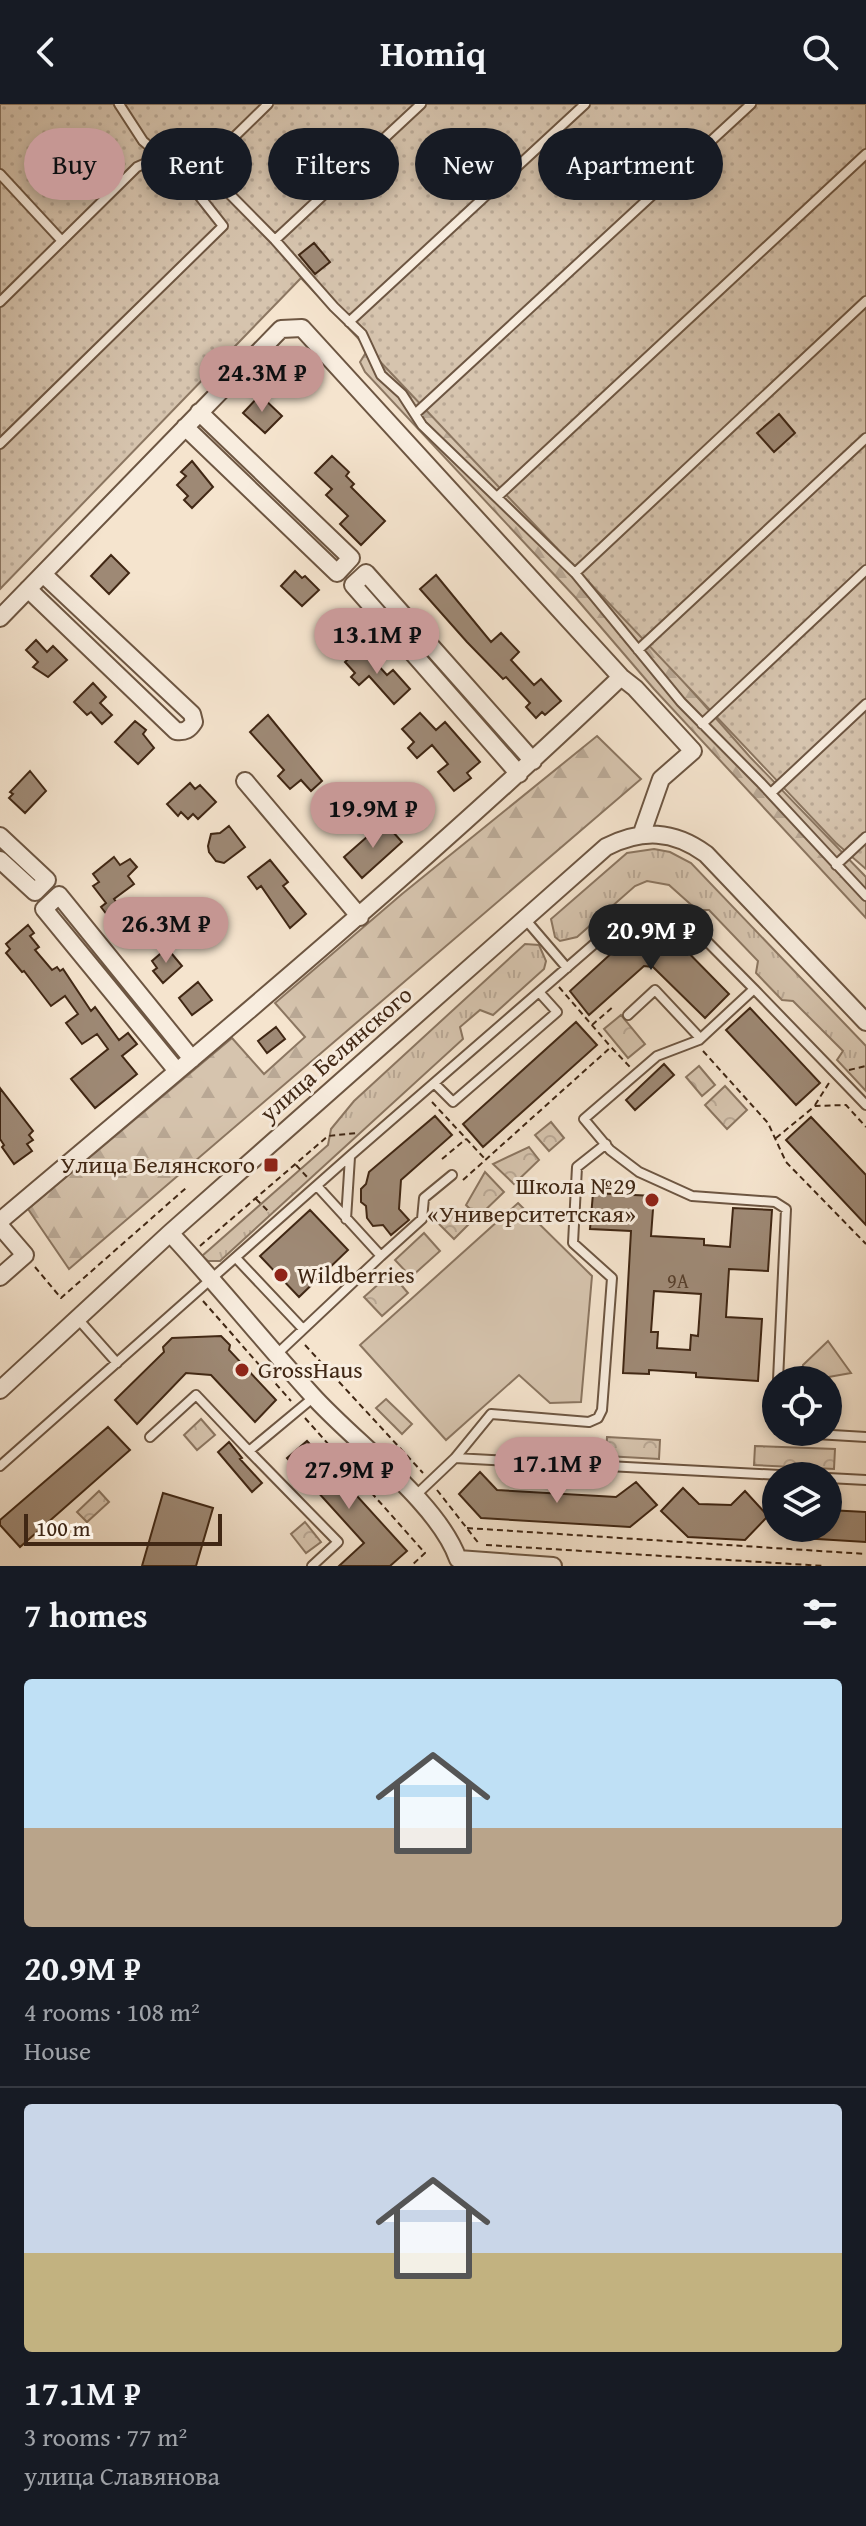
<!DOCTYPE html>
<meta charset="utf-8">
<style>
:root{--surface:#171b24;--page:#20242c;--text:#f1f3f6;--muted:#9ea1a6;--line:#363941;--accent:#c59692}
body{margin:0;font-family:"Gentium Book Plus",serif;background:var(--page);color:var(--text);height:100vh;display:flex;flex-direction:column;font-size:30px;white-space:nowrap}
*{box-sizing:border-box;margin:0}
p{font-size:26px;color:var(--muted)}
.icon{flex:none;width:44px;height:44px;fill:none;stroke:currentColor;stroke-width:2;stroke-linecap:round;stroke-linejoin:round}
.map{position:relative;height:1462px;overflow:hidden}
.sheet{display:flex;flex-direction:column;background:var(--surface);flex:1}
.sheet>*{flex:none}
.guide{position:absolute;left:24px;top:24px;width:818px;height:72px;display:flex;gap:16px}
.fabs{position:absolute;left:762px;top:1262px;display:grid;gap:16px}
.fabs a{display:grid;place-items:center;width:80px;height:80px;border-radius:50%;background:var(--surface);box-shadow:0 4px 12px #0003;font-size:40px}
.scale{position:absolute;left:24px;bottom:20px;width:198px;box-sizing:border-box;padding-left:8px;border:4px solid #402714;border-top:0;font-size:22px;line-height:28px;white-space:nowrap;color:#402714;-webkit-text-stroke:6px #f8eddf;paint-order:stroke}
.price{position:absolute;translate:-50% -68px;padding:0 18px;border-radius:28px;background:var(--accent);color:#111;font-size:26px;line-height:52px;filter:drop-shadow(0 2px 4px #0008)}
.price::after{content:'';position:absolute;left:50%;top:48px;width:24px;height:18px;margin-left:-12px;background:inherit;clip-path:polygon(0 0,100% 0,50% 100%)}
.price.selected{background:#222;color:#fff}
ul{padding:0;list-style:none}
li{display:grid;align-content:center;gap:16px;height:424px;padding:0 24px}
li+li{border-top:2px solid var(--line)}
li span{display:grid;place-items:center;height:248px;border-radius:8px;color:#555}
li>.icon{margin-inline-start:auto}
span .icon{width:144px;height:144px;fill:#fffc;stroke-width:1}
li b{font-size:34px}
h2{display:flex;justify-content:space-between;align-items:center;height:96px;padding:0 24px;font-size:34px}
.chip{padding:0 28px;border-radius:36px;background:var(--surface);box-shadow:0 4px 12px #0003;font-size:28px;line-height:72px}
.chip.selected{background:var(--accent);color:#111}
header{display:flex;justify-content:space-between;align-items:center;height:104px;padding:0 24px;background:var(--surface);font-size:36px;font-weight:700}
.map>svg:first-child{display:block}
.grass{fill:url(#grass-tufts);stroke:#8b7661;stroke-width:2}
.forest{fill:url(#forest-firs);stroke:#8b7661;stroke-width:2}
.park{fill:url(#park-crowns);stroke:#8b7661;stroke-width:2}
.garden{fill:url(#garden-dots);stroke:#8b7661;stroke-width:2}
.pitch{fill:#d6c4ae;stroke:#8b7661;stroke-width:2}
.building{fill:#9e8975;stroke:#402714;stroke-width:2;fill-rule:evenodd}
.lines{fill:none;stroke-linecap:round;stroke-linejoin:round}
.service-casing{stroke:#6d5642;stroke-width:12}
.minor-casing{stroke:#6d5642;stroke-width:20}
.path{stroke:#402714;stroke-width:2;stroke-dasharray:6 4;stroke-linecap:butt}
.service{stroke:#f8eddf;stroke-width:8}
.minor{stroke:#f8eddf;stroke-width:16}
.poi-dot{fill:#8f2418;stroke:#f8eddf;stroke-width:3}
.labels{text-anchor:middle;stroke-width:6;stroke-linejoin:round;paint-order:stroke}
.number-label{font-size:20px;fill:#58402c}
.street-label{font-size:24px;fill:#402714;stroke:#f8eddf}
.poi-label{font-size:24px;fill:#402714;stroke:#f8eddf;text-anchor:end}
</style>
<header><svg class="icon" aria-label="back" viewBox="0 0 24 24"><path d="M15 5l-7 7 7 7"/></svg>Homiq<svg class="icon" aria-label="search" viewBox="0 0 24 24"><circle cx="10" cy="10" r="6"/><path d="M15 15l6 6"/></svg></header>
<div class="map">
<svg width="866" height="1462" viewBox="0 0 866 1462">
<defs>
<pattern id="grass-tufts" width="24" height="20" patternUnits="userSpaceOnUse" patternTransform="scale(2)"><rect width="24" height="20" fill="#d6c4ae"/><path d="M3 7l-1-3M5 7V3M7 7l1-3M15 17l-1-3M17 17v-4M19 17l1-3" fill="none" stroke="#b9a895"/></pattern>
<pattern id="forest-firs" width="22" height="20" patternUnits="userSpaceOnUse" patternTransform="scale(2)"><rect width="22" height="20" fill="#d6c4ae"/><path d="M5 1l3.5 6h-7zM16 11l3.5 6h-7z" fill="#b9a895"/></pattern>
<pattern id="park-crowns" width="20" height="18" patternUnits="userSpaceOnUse" patternTransform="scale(2)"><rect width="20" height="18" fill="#d6c4ae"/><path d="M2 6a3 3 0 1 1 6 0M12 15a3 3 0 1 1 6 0" fill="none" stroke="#b9a895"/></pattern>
<pattern id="garden-dots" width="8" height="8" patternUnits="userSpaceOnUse" patternTransform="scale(2)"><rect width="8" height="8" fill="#d6c4ae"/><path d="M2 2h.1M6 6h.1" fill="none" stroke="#b9a895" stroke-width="1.8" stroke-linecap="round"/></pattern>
</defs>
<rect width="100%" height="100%" fill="#f5e4ce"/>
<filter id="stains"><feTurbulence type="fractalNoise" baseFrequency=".0025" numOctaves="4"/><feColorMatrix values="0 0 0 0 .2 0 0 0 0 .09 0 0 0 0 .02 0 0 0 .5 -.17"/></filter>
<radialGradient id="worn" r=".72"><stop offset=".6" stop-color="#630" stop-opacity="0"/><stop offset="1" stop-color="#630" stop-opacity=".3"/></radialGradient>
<!-- grass -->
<path class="grass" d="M654 745 670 748 691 759 866 942V987L837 956 843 947 793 897 782 896 756 869 758 857 709 806H697L669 781 647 777 635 782 577 833 560 837 555 833 551 815 627 749Z
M525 840 539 841 546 857 544 865 493 911 480 906 460 923 463 935 220 1157H208L202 1152 328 1041 331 1025 354 997Z"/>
<!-- forest -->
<path class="forest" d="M365 250H376L590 471 750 653 866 773V814L654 585 575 493 365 268 360 258Z
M597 632 641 675 69 1165 28 1105 232 934 264 970 305 933 275 899 402 790Z"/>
<!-- park -->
<path class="park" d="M621 911 645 940 628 954 604 925Z
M699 962 715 981 702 992 686 973Z
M725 982 747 1006 727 1025 705 1001Z
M551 1018 564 1034 549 1047 535 1031Z
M529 1043 539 1056 514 1080 493 1060Z
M485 1068 504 1088 478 1113 466 1101Z
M453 1104 469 1120 454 1135 438 1119Z
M391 1169 408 1189 382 1212 364 1193Z
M386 1295 412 1320 402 1330 376 1304Z
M201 1315 215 1331 197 1346 184 1331Z
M607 1333 660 1336 659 1355 606 1352Z
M755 1342 835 1345 834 1365 754 1361Z
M99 1387 109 1398 87 1418 77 1408Z
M305 1418 321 1438 306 1449 291 1430Z"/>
<!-- garden -->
<path class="garden" d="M0 0H866V765L836 739 301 174 0 485Z"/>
<!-- pitch -->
<path class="pitch" d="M518 1099 592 1172 581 1298 550 1299 519 1271 446 1336 360 1241Z
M424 1129 440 1147 411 1173 395 1156Z
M828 1237 851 1269 823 1274 802 1272 803 1261Z"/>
<!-- building -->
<path class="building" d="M314 139 330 158 315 170 299 151Z
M260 291 282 312 265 329 243 309Z
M779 310 795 329 774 348 757 329Z
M332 352 349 368 346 372 354 380 351 383 385 417 361 441 340 420 348 412 326 391 332 385 315 369Z
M192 357 213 383 192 404 184 396 188 392 177 381 186 372 181 368Z
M111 451 129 469 109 490 91 472Z
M295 467 302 474 305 472 319 486 302 502 281 482Z
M436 471 491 538 501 529 519 548 511 556 534 581 541 575 561 597 545 611 542 608 536 614 526 603 530 599 506 573 503 575 467 538 420 485Z
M36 536 47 548 53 542 67 556 48 573 33 563 38 558 26 546Z
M359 545 362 549 365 547 387 571 393 566 410 585 394 600 369 572 359 581 351 573 355 569 345 558Z
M93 579 106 593 100 599 112 611 102 620 91 608 87 611 74 598Z
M420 609 436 626 445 618 480 658 467 669 471 674 454 687 438 668 448 660 432 641 417 654 408 644 414 638 402 625Z
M268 611 322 677 311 687 301 676 290 685 278 672 284 666 250 628Z
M135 617 146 626 143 630 154 644 138 660 115 638Z
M30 667 46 687 25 709 9 694 13 690 10 688Z
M190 679 195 685 200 681 216 698 198 715 193 710 188 715 181 708 178 712 167 700Z
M384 718 402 738 362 774 344 753Z
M229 722 245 743 224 759 216 757 209 748 208 742 211 730 220 729Z
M114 753 120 761 130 755 137 763 128 772 134 780 114 795 123 807 111 816 101 803 106 799 93 782 99 778 93 770Z
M270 756 288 778 283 782 306 810 290 824 261 782 257 785 248 773Z
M28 821 34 829 30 832 39 843 35 846 52 866 57 863 60 867 63 865 91 907 95 903 119 936 128 929 137 940 122 952 137 970 95 1004 71 975 108 945 97 930 82 940 66 919 78 910 65 892 51 902 24 867 22 868 6 849 10 845 6 840Z
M651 824 667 827 729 890 705 914 653 863 644 862 589 911 570 887 637 826Z
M167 844 182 862 163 879 153 867 157 864 152 857Z
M198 878 212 896 192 911 179 894Z
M750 904 820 979 796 1001 726 926Z
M576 918 597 941 483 1043 463 1020Z
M276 923 285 935 267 949 258 937Z
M664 960 674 971 635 1006 626 996Z
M0 984 33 1027 29 1031 33 1036 27 1040 32 1047 14 1060 2 1043 4 1041 0 1035Z
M435 1012 452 1031 401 1076 399 1105 409 1116 391 1131 383 1121 373 1122 367 1114 366 1102 361 1098V1085L366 1080 369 1068Z
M811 1013 866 1071V1121L786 1036Z
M593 1089 654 1092 651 1132 704 1135V1141L730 1143 733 1104 772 1106 768 1167 729 1165 726 1213 762 1215 758 1277 696 1273V1269L649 1266V1270L623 1269 631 1127 590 1125ZM654 1187 701 1190 698 1232 691 1231 690 1246 657 1244 658 1228H651Z
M310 1106 348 1146 299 1193 260 1152Z
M221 1232 230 1241 229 1246 276 1296 255 1318 211 1271 186 1269 137 1320 115 1296 164 1248 163 1243 172 1234Z
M108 1323 130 1346 20 1443 0 1421V1416Z
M307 1337 407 1447 390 1462H339L364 1439 287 1354Z
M229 1338 242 1354 240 1355 262 1379 252 1388 218 1348Z
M480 1368 497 1386 616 1393 636 1378 657 1401 630 1423 481 1414 459 1390Z
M683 1384 699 1400 731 1401 745 1387 768 1412 745 1436 688 1433 661 1407Z
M163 1389 213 1404 196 1462H142Z
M828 1406 866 1408V1438L801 1434 793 1424H828Z"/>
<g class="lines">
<defs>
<path id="service" d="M194 54 275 136 334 203 362 230 381 271 402 290 422 321 575 469 681 598 761 679 866 792
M0 70 62 137
M275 136 421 0
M0 198 137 63 164 51 194 54 226 41 268 0
M349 218 585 0
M415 310 751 0
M0 340 223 122 182 70 143 37 119 0
M497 393 866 50
M575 469 866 197
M638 546 866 334
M702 620 866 466
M771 689 866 600
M836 761 866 733
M525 815 567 864
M628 911 655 886 700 934
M434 979 453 998 557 908 539 888
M317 1082 381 1152 422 1115 424 1094 452 1071
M346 1115 350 1053
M236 1154 303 1225
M78 1215 117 1259
M277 1250 381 1152
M778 1276 786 1105 775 1098 692 1092 639 1068 610 1046 584 1015 657 952 699 936 754 885 866 1001
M776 1308V1323
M782 1328 866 1333
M150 1333 196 1291 249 1347 314 1293
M249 1347 338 1438 312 1462
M455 1354 798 1372
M0 1362 350 1052 631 808 677 807 754 885
M828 1374 866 1376
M415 1392 455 1354 491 1310 589 1318 598 1314 602 1306 612 1174 573 1139 577 1063 606 1040"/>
<path id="minor" d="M185 323 337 469 351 454 199 308
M28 485 176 627C185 628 189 626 194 618L192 610 43 470
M0 514 281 225 302 224 621 573 635 584 693 647 661 675 642 729
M519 670 353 481 366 469 533 657
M245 677 360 813
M0 732 47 776 35 788 0 756
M177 967 44 805 59 791 192 955
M0 1117C211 939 422 763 621 573
M0 1122 25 1151 0 1173
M170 1129C219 1182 264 1238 312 1291 353 1337 438 1398 458 1455
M0 1286 170 1129 606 743C642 725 673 726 706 750L866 918
M458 1455 553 1462"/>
</defs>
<!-- service casing -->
<use href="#service" class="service-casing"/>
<!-- minor casing -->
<use href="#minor" class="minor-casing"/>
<!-- path -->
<path class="path" d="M559 883 610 942
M592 921 614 902
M703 947 768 1019 786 1058 866 1140
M849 966 866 962
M432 998 485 1055
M815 1001 829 979
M776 1034 815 1002 846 1001 866 1023
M442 1055 466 1035
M296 1061 308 1074
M463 1076 611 943 630 963
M256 1095 269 1108
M200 1142 328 1032 357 1029
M35 1163 61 1194 186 1084
M203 1197 291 1297
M305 1241 423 1369
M305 1314 425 1449 411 1462
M437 1386 480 1441
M467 1424 866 1450
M486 1441 825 1462"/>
<!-- service -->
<use href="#service" class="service"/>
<!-- minor -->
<use href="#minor" class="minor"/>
</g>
<!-- markers -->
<g class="poi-dot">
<rect x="263" y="1053" width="16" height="16" rx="4"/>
<circle cx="652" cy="1096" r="8"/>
<circle cx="281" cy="1171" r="8"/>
<circle cx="242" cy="1266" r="8"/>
</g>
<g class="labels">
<!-- number labels -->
<g class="number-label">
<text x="678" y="1184">9А</text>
</g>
<!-- street labels -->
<g class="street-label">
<text transform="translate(336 950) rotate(-41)" y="8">улица Белянского</text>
</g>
<!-- poi labels -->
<g class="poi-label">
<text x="255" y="1069">Улица Белянского</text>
<text x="636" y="1090">Школа №29<tspan x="636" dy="28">«Университетская»</tspan></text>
<text x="297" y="1179" text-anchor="start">Wildberries</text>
<text x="258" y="1274" text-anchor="start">GrossHaus</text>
</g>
</g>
<rect width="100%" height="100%" filter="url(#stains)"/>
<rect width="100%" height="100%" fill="url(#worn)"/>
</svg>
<div class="fabs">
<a><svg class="icon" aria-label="locate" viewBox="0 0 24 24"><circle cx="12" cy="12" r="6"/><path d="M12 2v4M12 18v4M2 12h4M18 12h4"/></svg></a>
<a><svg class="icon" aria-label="layers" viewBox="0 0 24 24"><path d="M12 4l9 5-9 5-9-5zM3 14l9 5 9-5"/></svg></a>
</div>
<div class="scale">100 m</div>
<b class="price" style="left:262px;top:310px">24.3M ₽</b>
<b class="price" style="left:377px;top:572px">13.1M ₽</b>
<b class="price" style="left:373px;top:746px">19.9M ₽</b>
<b class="price" style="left:166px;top:861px">26.3M ₽</b>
<b class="price selected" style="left:651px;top:868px">20.9M ₽</b>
<b class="price" style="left:557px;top:1401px">17.1M ₽</b>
<b class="price" style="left:349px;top:1407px">27.9M ₽</b>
<div class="guide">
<a class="chip selected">Buy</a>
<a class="chip">Rent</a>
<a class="chip">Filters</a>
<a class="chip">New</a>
<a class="chip">Apartment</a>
</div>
</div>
<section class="sheet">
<h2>7 homes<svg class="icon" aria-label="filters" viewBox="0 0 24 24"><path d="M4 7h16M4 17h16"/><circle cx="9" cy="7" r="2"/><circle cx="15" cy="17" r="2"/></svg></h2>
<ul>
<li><span style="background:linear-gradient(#bfe0f5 60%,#b9a48a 0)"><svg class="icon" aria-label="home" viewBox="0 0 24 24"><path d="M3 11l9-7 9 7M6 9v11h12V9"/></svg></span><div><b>20.9M ₽</b><p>4 rooms · 108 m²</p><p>House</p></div></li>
<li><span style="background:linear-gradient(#c9d6e8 60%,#c2b280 0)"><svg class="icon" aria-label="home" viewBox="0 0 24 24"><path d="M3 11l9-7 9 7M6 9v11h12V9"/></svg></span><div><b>17.1M ₽</b><p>3 rooms · 77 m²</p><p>улица Славянова</p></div></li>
</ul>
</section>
